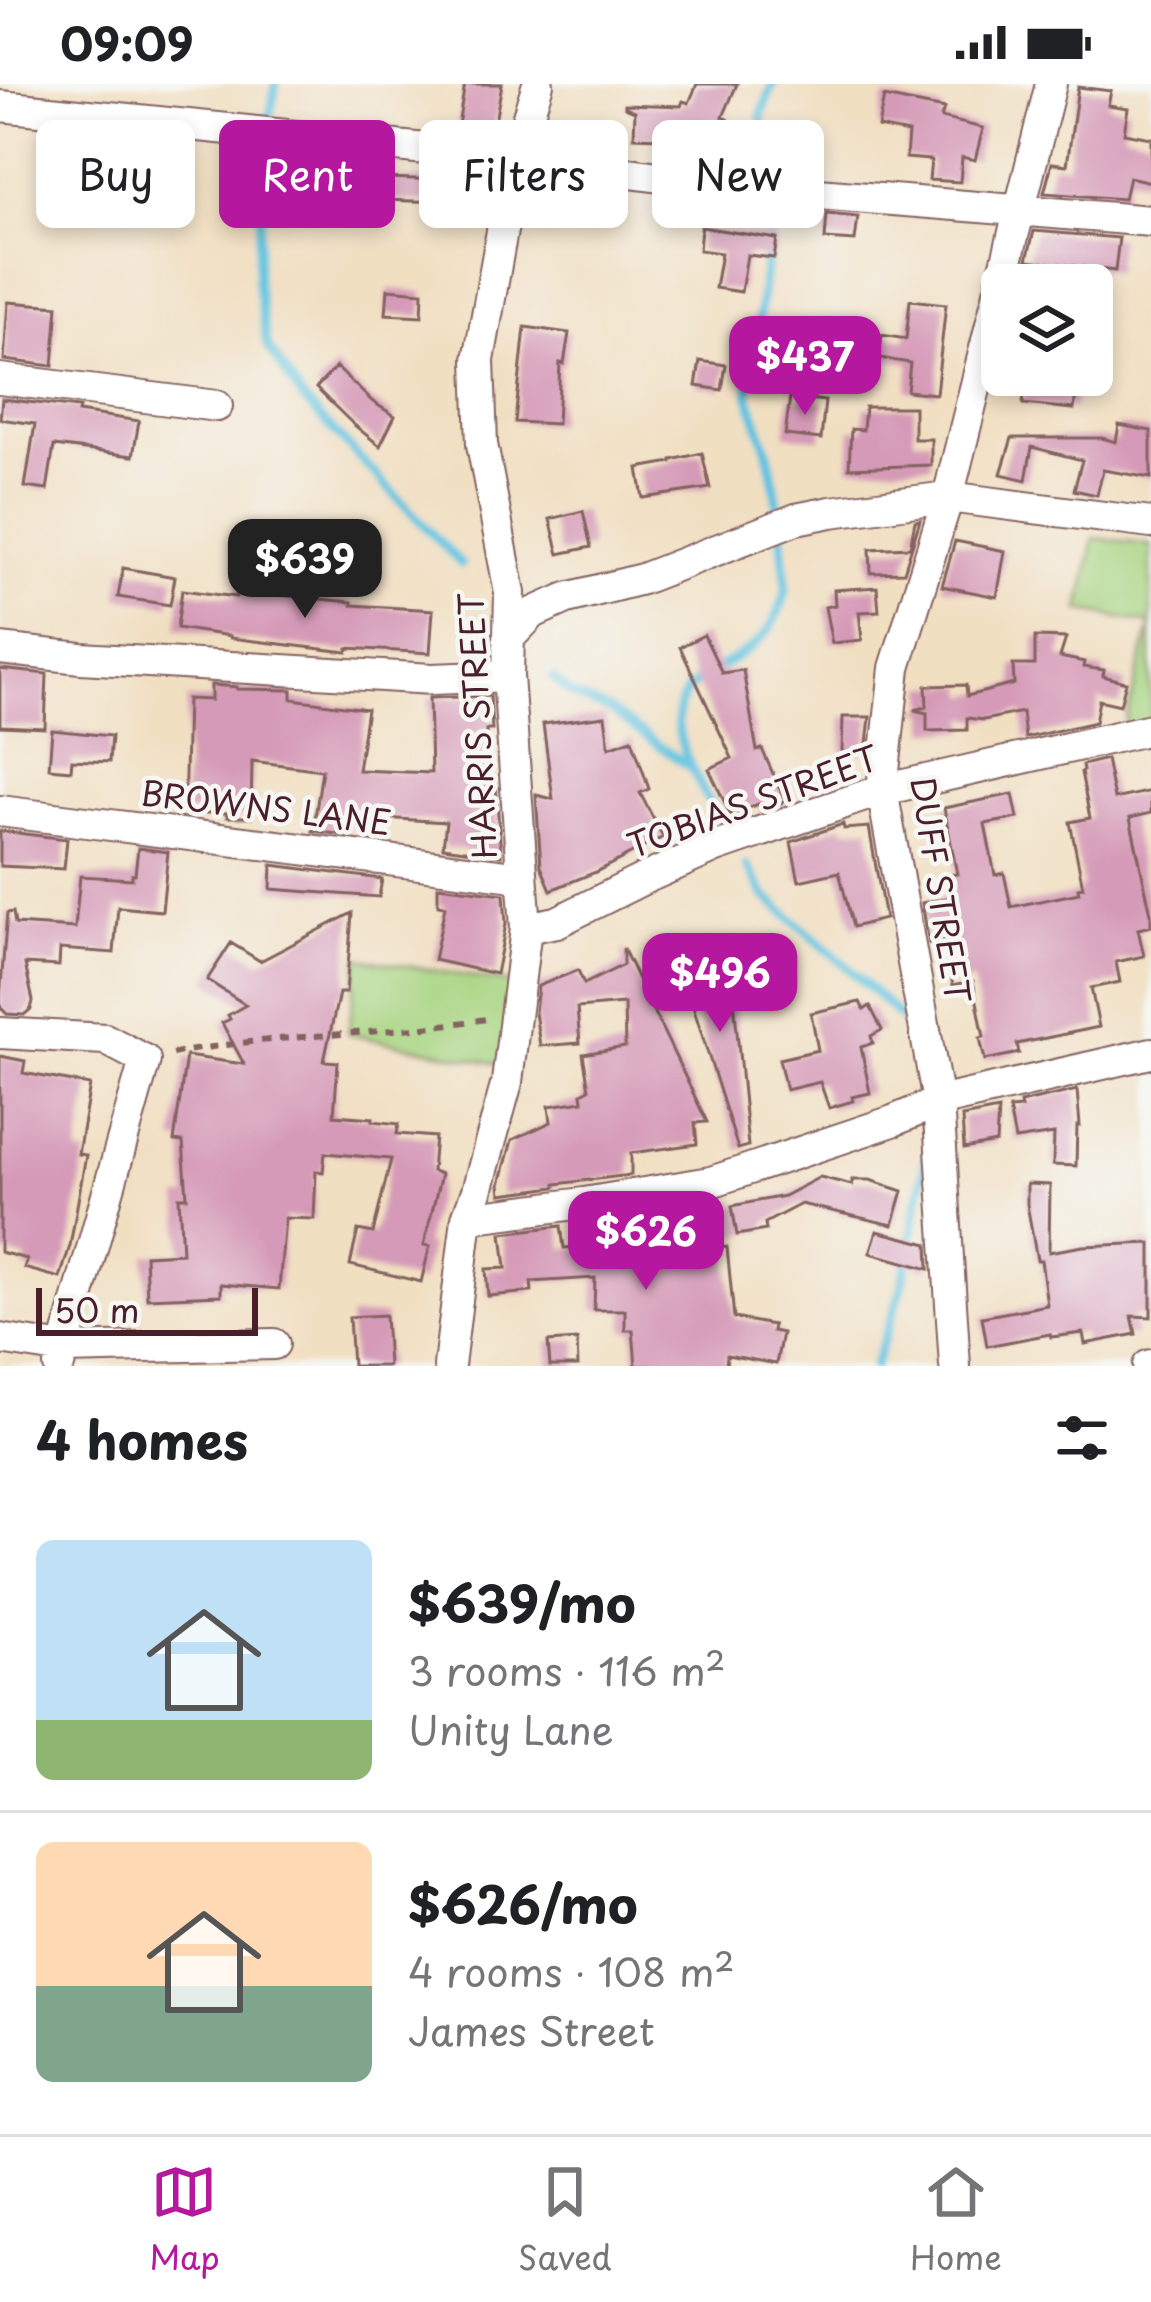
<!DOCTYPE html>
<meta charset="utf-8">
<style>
:root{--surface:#fff;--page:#f2f2f2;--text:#202124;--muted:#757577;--line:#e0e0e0;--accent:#b5179e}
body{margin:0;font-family:"Playpen Sans",sans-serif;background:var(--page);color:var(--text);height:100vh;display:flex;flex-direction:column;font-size:45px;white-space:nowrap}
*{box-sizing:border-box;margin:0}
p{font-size:39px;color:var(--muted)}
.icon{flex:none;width:66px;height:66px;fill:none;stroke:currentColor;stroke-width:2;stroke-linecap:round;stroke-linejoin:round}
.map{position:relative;height:1282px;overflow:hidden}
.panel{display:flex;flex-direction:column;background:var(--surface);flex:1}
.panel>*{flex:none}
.guide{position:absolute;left:36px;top:36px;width:1080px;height:108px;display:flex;gap:24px}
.tools{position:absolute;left:981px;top:180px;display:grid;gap:24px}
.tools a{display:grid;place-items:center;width:132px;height:132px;border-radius:18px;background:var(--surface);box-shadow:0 6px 18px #0003;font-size:60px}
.scale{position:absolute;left:36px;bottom:30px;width:222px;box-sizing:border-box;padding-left:12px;border:6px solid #4a1f2b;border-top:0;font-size:33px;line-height:42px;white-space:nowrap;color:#4a1f2b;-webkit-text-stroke:9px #f6f6f2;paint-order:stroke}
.price{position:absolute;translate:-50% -102px;padding:0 27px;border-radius:24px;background:var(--accent);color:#fff;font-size:39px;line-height:78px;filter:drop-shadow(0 3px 6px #0008)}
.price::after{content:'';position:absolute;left:50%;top:72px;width:36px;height:27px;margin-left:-18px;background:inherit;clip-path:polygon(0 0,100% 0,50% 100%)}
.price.current{background:#222;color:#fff}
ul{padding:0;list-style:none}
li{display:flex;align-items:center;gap:36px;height:300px;padding:0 36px}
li+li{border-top:3px solid var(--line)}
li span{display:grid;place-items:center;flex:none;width:336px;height:240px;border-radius:18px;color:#555}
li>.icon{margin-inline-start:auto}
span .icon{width:144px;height:144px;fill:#fffc;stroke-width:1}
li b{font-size:51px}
h2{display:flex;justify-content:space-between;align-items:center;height:144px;padding:0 36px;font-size:51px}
.pill{padding:0 42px;border-radius:18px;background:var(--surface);box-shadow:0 6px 18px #0003;font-size:42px;line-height:108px}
.pill.current{background:var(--accent);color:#fff}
.status{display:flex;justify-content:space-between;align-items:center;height:84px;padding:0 60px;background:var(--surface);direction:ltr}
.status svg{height:33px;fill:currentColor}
.tabs{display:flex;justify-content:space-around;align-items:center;height:168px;border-top:3px solid var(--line);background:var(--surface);font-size:33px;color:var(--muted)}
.tabs a{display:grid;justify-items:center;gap:6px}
.tabs .current{color:var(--accent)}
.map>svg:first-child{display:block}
.green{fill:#a8d481;stroke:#797a56;stroke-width:3}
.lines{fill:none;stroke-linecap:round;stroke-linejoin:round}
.stream{stroke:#61c3df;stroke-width:9}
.building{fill:#d59ab7}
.minor-casing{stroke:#846260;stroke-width:34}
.path{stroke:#846260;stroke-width:6;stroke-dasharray:9 9;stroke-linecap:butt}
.minor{stroke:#fff;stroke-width:30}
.labels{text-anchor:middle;stroke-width:9;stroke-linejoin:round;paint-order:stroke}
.street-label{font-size:33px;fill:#4a1f2b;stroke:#f6f6f2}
</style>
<div class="status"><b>09:09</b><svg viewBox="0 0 49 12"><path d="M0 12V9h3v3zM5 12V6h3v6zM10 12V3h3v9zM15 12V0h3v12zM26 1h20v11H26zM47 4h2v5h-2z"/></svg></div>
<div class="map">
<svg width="1151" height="1282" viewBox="0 0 1151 1282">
<rect width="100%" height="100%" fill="#f6f6f2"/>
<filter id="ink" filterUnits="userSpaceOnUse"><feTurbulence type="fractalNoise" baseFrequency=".00833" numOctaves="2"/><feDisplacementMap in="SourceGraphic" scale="24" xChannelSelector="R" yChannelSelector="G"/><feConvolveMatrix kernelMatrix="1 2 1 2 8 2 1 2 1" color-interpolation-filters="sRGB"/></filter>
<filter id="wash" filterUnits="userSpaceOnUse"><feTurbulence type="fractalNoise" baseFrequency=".004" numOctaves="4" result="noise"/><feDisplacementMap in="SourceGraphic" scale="48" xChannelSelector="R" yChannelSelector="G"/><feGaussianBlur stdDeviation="2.7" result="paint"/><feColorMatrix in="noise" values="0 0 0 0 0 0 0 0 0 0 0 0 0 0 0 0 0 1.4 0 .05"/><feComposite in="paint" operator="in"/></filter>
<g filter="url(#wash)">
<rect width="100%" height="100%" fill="#f1dfc2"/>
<!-- green -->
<path class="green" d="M1094 454 1151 461V540L1080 526Z
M1151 540V644L1122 650Z
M359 874 516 900 504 981 348 950Z"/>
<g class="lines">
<!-- stream -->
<path class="stream" d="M270 32 276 0
M267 77 259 153 257 199 267 261 302 314 461 480
M553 594 572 611 609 626 692 685 705 711 729 746
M692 685C639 577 746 600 777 532 780 525 785 513 786 506 787 497 785 486 784 478 781 442 777 404 768 369 762 348 753 330 749 308L772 133V81L761 32 773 0
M747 781 765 812 843 879 917 949
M874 1282 901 1207 928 1064"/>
</g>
<g id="blocks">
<!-- building -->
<path class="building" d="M465 0H502L494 43 458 41Z
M697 0H737L723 33 728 35 717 60 661 38 660 54 634 53 635 27 625 23V20L681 22 683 17 689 19Z
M1078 3 1111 7 1108 21 1128 24 1124 49 1151 54V98L1129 93 1124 115 1044 109 1052 79 1067 81Z
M884 13 944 25 941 34 983 44 975 76 962 73 960 98 929 96 931 76 906 74 908 49 878 43Z
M450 87 489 91 478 140 442 132 444 118 381 116 382 94 448 96Z
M827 130 858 133 855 157 825 155Z
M701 143 777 155 774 174 747 171 741 208 715 204 721 169 699 166Z
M1034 147 1119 154 1115 187 1027 176Z
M388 205 423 208 422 232 386 230Z
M910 216 946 220 936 310 907 307 910 279 879 274 882 251 906 255Z
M8 218 58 222 53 282 4 276Z
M525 243 569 249 564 280 560 279 557 340 515 338Z
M700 277 726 281 722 306 696 302Z
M336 283 373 318 395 332 380 362 354 341 316 304Z
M1025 297 1077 302 1074 325 1023 320Z
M790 313 825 317 821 355 785 351Z
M2 315 79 324 78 328 139 337 133 372 54 362 47 406 25 403 35 340 0 335Z
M865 323H914V355H931V381L849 384 851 345 863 346Z
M1119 341 1151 347V394L1103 386 1097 411 1074 406 1082 376 1032 363 1026 396 1001 390 1012 354H1102L1116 358Z
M702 369 710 404 643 414 638 384 672 378V376Z
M583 427 591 463 559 470 550 435Z
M920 436 904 488 871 489 870 465 910 463 915 437Z
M955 457 1005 467 997 513 942 502Z
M123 484 175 493 170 521 118 513Z
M239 494 269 499 267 510 352 518V521L433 526 430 569 348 564 347 568 230 554V552L177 544 182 506 236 513Z
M877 503 879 527 859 528 862 556 832 559 825 523 835 521 834 506Z
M704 551 722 589 743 586 757 667 762 665 785 717 770 724 761 727 758 720 731 732 709 685 732 674 680 563Z
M1035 553 1066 554 1060 573 1084 578 1083 583 1104 586 1103 592 1126 598 1120 621 1099 616 1095 638 1025 654 1022 628 984 636 967 634V646L927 647V629L914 626 927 623 926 602 966 601 967 612 1014 600 1013 581H1035Z
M0 585 47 590 45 644 0 642Z
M211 601 237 603V605L292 606V615L367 625 358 686 431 689 429 614 490 612 492 646H486L487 701 496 703 501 771 443 763 446 738 349 732 346 751 313 747 322 686 252 677 251 733H227V729H184L187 615 211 616Z
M605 632 609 663 632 655 649 705 640 709 663 753 596 788 551 806 541 782 536 711 553 715 543 640Z
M843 633H870L866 668H842Z
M52 646 111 652 109 678 72 676 71 686 49 684Z
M1106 675 1114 715 1151 707V729L1130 734 1151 830V842L1138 845 1144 872 1116 878 1120 898 1091 904 1099 943 1017 960 1019 969 985 976 980 954 984 953 973 897 953 901 943 857 929 859 922 819 952 813 948 791 957 790 944 724 1013 710 1018 734 985 740 995 791 1004 789 1011 823 1079 809 1078 804 1083 803 1070 738 1090 734 1081 688 1083 687 1082 681Z
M843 740 844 745 869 743 885 835 853 843 839 788 799 797 791 758Z
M0 747 67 755 64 785 0 782Z
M138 764 168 768 162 827 118 823 114 869 60 865 59 882 25 880 33 917 31 925 24 931 7 930 1 924 0 914 7 829 13 828 15 840 75 844 80 792 132 795V790H135Z
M272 781 382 795 379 813 271 805Z
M438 802 504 810 506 840 496 890 434 876 445 822 438 821Z
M352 829 346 909H339L324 977 338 978 334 1031 373 1034V1037L399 1040 397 1050 435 1053 432 1087 441 1090 424 1161 430 1162 421 1198 350 1181 358 1146 373 1149 391 1075 325 1069 323 1088 316 1087 314 1135 285 1134 279 1205 221 1200V1211L147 1214 145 1171 182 1169 179 1113H187L183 1058 174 1057 186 972 244 980 222 939 230 935 228 931 246 921 207 896 231 859 260 877Z
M623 864 707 1038 695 1039 697 1060 631 1069V1091L556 1100V1103L501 1110 500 1100 512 1056 551 1038 549 1022 583 1017 582 1009 589 1005 583 970 625 963 624 920 577 924 580 959 540 962 535 928 538 902 578 886 584 900 623 881Z
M709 875 710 881 730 875 748 1062 738 1065 681 884Z
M860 918 864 926 870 922 882 946 871 952 873 959 861 963 870 1009 852 1013 853 1017 829 1024 820 998 786 1006 779 975 818 966 811 929Z
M0 972 25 977 23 989 90 1001 78 1070 86 1071 70 1162 60 1194 24 1184 27 1175 0 1168Z
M1077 1006 1080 1042H1077L1076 1082 1053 1081 1054 1050 1015 1056 1009 1025 1021 1024 1020 1019Z
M998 1026 996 1059 964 1065 962 1033Z
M820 1093 852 1101V1096H870L903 1107 893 1141 801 1120 765 1139 766 1146 737 1151 732 1122 784 1112Z
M1027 1100 1050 1101 1049 1168 1083 1162 1151 1159V1233L1132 1232 1136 1250 1085 1260 1083 1249 1051 1253 1050 1250 987 1262 982 1233 1047 1221 1041 1176H1037L1027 1120Z
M655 1132 657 1169 727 1163 734 1234 773 1241 772 1247 782 1249 776 1280 727 1271 726 1282H636L633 1246H625V1226H594L595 1194 531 1198 532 1208 488 1212 486 1185 506 1184 502 1149 561 1142 564 1164 626 1160 624 1134Z
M877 1147 928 1160 929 1185 870 1169Z
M385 1231 388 1282H352L349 1233Z
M577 1256 578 1282H550L548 1258Z"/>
</g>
</g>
<g filter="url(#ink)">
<use href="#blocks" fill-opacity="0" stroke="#846260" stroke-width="3"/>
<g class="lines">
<defs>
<path id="minor" d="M0 22 515 74 744 104 1151 137
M0 295 217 322
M508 555 533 529 567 514 642 495 796 435 831 428 948 413 1151 439
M0 565 81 574 432 595 508 592
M0 727 522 793
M526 844 557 838 641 796 716 763 882 706 1151 645
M0 949 105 955 145 976 59 1282
M467 1134 584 1119 711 1098 893 1037 938 1018 1151 969
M0 1255 64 1265 274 1260
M449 1282 467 1134 477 1107 507 998 526 844 508 592 510 509 482 360 479 276 515 74 538 0
M955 1282 938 1018 882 706 895 584 948 413 1051 0
M1148 1282 1151 1281"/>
</defs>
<!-- minor casing -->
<use href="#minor" class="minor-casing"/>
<!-- path -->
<path class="path" d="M172 970C275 949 382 952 486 935"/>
<!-- minor -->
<use href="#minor" class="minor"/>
</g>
</g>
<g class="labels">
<!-- street labels -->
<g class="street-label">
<text transform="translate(478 642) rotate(-93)" y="12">HARRIS STREET</text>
<text transform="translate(753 718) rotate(-20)" y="12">TOBIAS STREET</text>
<text transform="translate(266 724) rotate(7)" y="12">BROWNS LANE</text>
<text transform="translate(940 806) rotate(81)" y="12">DUFF STREET</text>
</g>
</g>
</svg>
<div class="tools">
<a><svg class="icon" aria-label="layers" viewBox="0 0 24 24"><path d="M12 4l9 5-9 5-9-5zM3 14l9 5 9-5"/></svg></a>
</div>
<div class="scale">50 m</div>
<b class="price" style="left:805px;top:334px">$437</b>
<b class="price current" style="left:305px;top:537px">$639</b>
<b class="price" style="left:720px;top:951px">$496</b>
<b class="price" style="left:646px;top:1209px">$626</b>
<div class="guide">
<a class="pill">Buy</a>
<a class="pill current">Rent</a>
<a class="pill">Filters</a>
<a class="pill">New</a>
</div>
</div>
<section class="panel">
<h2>4 homes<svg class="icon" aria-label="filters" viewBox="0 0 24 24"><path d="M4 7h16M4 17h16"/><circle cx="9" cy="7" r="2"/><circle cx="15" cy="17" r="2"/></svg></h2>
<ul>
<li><span style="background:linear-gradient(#bfe0f5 75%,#8fb573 0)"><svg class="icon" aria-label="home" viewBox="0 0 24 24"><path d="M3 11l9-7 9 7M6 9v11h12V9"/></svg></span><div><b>$639/mo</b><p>3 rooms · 116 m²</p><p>Unity Lane</p></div></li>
<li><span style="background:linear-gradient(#ffd9b3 60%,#7fa58c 0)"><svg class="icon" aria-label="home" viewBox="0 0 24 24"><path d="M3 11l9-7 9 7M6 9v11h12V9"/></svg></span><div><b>$626/mo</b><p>4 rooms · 108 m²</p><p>James Street</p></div></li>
</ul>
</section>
<nav class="tabs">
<a class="current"><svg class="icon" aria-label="map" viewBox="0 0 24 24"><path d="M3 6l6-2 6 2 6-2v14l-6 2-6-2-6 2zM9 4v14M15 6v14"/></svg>Map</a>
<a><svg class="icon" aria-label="saved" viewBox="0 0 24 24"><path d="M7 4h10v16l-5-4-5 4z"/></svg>Saved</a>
<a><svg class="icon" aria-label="home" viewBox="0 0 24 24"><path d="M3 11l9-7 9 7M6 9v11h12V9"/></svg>Home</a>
</nav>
